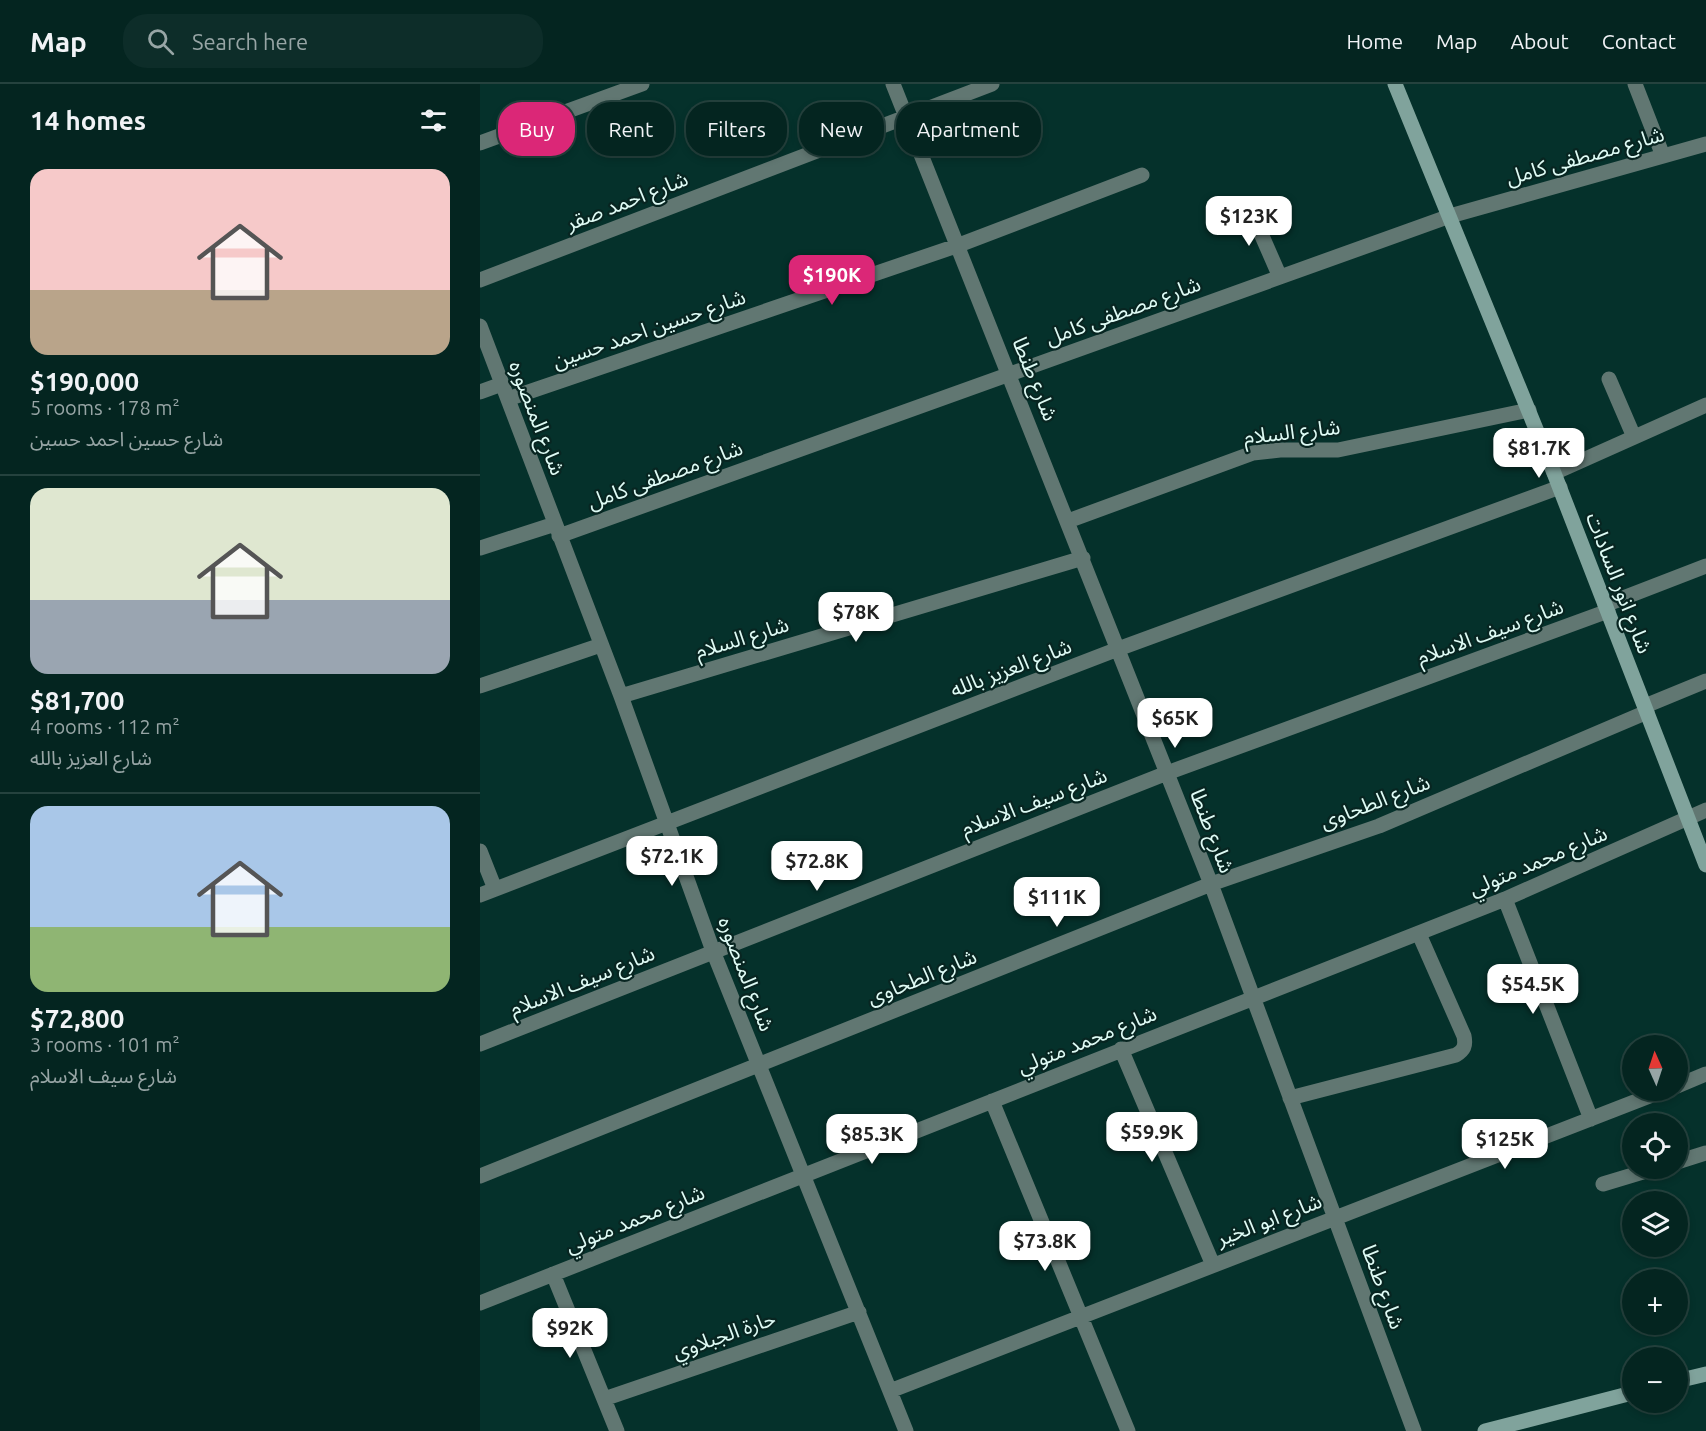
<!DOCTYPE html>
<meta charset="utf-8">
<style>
:root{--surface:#042520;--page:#0d2d29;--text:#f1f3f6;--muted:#97a5a5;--line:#25423e;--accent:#db2777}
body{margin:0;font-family:Ubuntu,"Noto Sans Arabic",sans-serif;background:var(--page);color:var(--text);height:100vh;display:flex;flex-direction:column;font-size:22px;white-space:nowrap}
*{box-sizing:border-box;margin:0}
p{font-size:20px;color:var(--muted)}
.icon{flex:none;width:33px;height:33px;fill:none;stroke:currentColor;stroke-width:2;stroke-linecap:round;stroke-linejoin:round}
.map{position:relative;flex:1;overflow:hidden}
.drawer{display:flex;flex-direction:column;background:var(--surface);width:480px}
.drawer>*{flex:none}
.top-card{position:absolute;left:18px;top:18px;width:570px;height:54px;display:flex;gap:12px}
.needle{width:39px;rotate:357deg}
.controls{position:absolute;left:1142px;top:951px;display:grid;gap:12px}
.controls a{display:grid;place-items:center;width:66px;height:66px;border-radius:50%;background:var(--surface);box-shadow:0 3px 9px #0003,0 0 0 2px var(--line);font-size:30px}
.price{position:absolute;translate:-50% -51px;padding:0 14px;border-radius:12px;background:#fff;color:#222;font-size:20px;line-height:39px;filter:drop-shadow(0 2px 3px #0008)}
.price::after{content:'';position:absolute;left:50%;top:36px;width:18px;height:14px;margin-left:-9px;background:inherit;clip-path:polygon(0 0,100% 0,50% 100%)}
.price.active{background:var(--accent);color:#fff}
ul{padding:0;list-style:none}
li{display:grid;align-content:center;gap:12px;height:318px;padding:0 30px}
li+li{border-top:2px solid var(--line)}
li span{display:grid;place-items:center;height:186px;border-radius:18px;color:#555}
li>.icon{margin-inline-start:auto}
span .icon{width:108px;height:108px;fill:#fffc;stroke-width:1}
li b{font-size:26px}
h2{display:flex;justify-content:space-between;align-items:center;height:72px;padding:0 30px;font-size:26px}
.chip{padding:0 21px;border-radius:24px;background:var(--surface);box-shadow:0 3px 9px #0003,0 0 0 2px var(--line);font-size:21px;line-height:54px}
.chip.active{background:var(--accent);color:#fff}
header{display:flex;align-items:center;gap:36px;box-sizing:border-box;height:84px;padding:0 30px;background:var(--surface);border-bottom:2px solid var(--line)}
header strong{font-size:28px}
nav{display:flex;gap:33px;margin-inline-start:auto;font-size:21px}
.search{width:420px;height:54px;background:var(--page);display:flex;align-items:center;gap:15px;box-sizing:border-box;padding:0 21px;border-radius:24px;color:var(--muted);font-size:22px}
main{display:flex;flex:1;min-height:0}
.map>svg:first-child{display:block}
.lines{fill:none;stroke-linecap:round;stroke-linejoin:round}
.street{stroke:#617772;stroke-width:15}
.secondary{stroke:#80a39c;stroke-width:15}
.labels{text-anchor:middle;stroke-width:4.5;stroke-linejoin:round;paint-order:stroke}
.street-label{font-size:21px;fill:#dffbf5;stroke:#082521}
</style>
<header>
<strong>Map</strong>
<div class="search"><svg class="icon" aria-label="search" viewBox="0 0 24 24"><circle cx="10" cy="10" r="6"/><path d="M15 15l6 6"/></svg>Search here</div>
<nav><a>Home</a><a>Map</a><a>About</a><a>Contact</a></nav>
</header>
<main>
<section class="drawer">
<h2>14 homes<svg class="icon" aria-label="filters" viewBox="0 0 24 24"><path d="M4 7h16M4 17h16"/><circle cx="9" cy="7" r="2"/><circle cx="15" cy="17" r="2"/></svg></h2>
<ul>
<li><span style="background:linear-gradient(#f6c9c9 65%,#b9a48a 0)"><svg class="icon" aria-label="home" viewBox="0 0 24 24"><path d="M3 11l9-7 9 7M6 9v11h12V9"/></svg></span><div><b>$190,000</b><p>5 rooms · 178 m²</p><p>شارع حسين احمد حسين</p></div></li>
<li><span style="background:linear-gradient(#dfe7d0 60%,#9aa5b1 0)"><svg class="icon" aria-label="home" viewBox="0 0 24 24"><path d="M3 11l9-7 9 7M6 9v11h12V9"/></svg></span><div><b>$81,700</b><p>4 rooms · 112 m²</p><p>شارع العزيز بالله</p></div></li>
<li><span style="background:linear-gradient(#a9c7e8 65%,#8fb573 0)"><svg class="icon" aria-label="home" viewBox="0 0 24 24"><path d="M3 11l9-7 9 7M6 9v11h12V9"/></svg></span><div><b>$72,800</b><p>3 rooms · 101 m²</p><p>شارع سيف الاسلام</p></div></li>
</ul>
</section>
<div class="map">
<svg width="1226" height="1347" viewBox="0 0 1226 1347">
<rect width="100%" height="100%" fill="#05312b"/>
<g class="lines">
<!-- street -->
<path class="street" d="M413 0 731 800 934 1347
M1155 0 1183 72
M0 59 162 0
M768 120 800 193
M0 196 512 0
M0 242 141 612 233 867 426 1347
M1129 295 1154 353
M0 308 22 300
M28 315 479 161 662 91
M1074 389 1226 321
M588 437 773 369 800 366H858L1049 326
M79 452 970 132 1226 60
M0 464 75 440
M1125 521 1226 482
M0 602 121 561
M141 612 603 474
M1165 622 1226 597
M0 767 15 805
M0 811 638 565 1080 403
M1025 815 1111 1035
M0 960 687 689 1128 527
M641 965 733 1181
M1197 1002 1226 990
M810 1014 976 971C984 966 986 962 984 952L939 850
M512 1017 648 1347
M1197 1078 1226 1069
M0 1092 731 800 899 742 1167 628
M1123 1100 1176 1084
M73 1190 137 1347
M0 1219 1025 815 1226 726
M410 1307 1185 1006
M124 1315 379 1228"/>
<!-- secondary -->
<path class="secondary" d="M915 0 1074 389 1226 781
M1197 1297 1226 1290
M1005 1347 1152 1309"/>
</g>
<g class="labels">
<!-- street labels -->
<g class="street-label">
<text transform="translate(1105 72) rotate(-16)" y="7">شارع مصطفى كامل</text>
<text transform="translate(147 117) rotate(-21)" y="7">شارع احمد صقر</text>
<text transform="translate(643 227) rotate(-20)" y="7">شارع مصطفى كامل</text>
<text transform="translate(169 245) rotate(-19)" y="7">شارع حسين احمد حسين</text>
<text transform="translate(555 295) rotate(68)" y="7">شارع طنطا</text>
<text transform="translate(57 334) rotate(69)" y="7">شارع المنصوره</text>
<text transform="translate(812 348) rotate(-6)" y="7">شارع السلام</text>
<text transform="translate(185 391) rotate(-20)" y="7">شارع مصطفى كامل</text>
<text transform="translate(1139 499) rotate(69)" y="7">شارع انور السادات</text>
<text transform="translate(1010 548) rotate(-20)" y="7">شارع سيف الاسلام</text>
<text transform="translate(262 554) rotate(-17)" y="7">شارع السلام</text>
<text transform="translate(531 584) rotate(-21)" y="7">شارع العزيز بالله</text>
<text transform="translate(554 718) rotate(-21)" y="7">شارع سيف الاسلام</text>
<text transform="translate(895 718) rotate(-21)" y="7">شارع الطحاوى</text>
<text transform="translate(732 747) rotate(69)" y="7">شارع طنطا</text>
<text transform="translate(1058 777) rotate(-23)" y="7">شارع محمد متولي</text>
<text transform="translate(266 890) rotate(69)" y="7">شارع المنصوره</text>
<text transform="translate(442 893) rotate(-22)" y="7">شارع الطحاوى</text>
<text transform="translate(102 897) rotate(-22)" y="7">شارع سيف الاسلام</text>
<text transform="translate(607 956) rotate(-22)" y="7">شارع محمد متولي</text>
<text transform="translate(155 1135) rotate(-22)" y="7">شارع محمد متولي</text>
<text transform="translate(789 1136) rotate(-21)" y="7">شارع ابو الخير</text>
<text transform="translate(903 1203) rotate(70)" y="7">شارع طنطا</text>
<text transform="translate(244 1251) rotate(-19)" y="7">حارة الجبلاوي</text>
</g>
</g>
</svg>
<div class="controls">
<a><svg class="needle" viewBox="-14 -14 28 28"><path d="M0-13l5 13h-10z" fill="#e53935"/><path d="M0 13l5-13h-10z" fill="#97a5a5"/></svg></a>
<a><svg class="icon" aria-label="locate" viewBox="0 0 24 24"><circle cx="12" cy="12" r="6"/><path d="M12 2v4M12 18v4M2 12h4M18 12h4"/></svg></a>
<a><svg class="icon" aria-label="layers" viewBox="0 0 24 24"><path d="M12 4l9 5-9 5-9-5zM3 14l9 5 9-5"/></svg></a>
<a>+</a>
<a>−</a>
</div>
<b class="price" style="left:769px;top:163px">$123K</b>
<b class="price active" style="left:352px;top:222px">$190K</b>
<b class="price" style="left:1059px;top:395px">$81.7K</b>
<b class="price" style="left:376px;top:559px">$78K</b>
<b class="price" style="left:695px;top:665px">$65K</b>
<b class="price" style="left:192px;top:803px">$72.1K</b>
<b class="price" style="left:337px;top:808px">$72.8K</b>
<b class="price" style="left:577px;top:844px">$111K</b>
<b class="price" style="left:1053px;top:931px">$54.5K</b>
<b class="price" style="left:672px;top:1079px">$59.9K</b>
<b class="price" style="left:392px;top:1081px">$85.3K</b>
<b class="price" style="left:1025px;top:1086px">$125K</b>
<b class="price" style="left:565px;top:1188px">$73.8K</b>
<b class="price" style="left:90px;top:1275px">$92K</b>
<div class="top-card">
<a class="chip active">Buy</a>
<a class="chip">Rent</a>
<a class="chip">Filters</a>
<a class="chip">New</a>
<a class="chip">Apartment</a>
</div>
</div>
</main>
